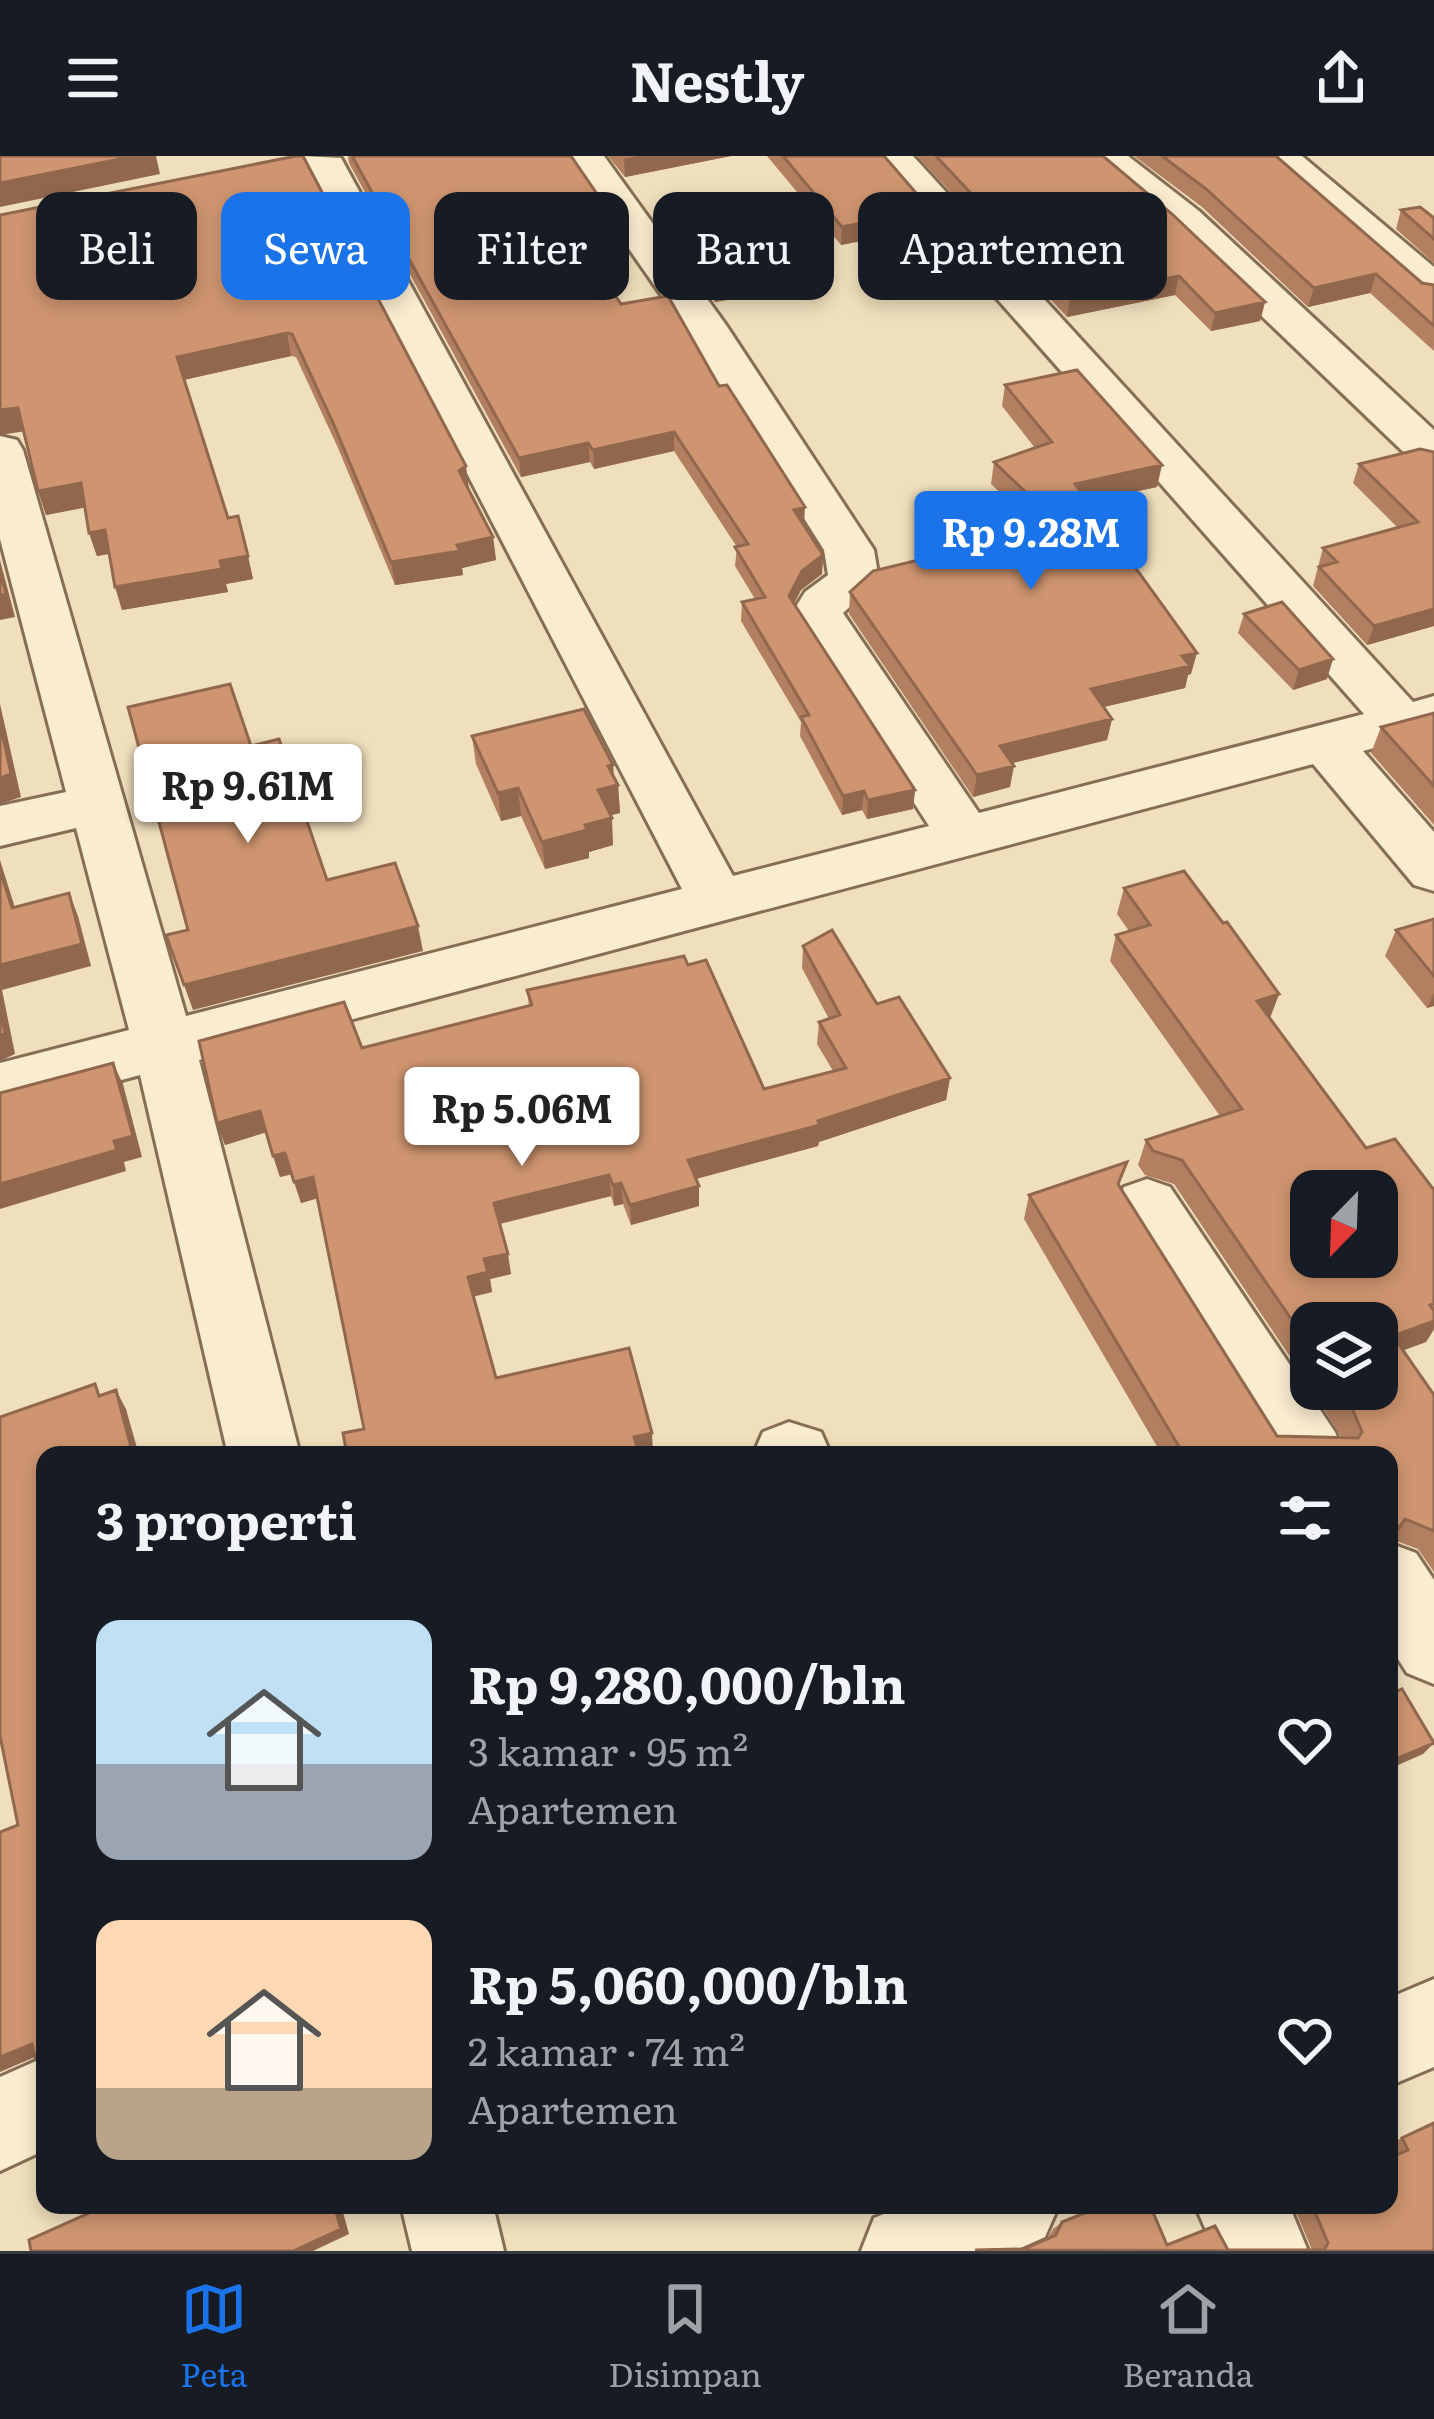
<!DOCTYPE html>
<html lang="id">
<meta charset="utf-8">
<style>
:root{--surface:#171b24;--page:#20242c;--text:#f1f3f6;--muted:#9ea1a6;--line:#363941;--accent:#1a73e8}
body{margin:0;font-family:Literata,serif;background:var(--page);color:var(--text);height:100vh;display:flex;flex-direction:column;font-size:45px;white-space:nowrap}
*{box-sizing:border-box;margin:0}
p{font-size:39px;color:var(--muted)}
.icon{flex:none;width:66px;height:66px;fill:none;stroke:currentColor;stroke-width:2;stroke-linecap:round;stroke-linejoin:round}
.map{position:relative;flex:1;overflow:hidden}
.drawer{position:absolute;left:36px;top:1290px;width:1362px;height:768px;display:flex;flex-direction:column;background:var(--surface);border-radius:24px;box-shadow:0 6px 18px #0003}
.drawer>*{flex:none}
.hud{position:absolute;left:36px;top:36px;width:1362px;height:108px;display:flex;gap:24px}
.needle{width:78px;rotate:203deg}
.tools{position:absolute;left:1290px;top:1014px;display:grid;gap:24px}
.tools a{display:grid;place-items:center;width:108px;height:108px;border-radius:24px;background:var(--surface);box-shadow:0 6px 18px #0003;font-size:60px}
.price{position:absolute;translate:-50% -102px;padding:0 27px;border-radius:12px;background:#fff;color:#222;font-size:39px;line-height:78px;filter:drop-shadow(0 3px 6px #0008)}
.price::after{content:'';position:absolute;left:50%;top:72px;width:36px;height:27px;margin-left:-18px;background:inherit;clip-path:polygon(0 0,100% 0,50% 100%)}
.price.selected{background:var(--accent);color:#fff}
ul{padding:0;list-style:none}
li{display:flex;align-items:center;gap:36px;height:300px;padding:0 60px}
li span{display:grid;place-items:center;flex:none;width:336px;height:240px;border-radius:24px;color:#555}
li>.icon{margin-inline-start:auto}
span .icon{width:144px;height:144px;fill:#fffc;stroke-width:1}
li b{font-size:51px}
h2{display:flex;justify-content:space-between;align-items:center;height:144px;padding:0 60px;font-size:51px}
.tag{padding:0 42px;border-radius:24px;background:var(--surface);box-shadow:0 6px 18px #0003;font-size:42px;line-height:108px}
.tag.selected{background:var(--accent);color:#fff}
header{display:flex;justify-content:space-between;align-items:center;height:156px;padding:0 60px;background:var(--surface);font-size:54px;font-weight:700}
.dock{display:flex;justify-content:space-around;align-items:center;height:168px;border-top:3px solid var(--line);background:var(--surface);font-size:33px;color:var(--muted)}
.dock a{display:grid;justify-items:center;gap:6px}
.dock .selected{color:var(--accent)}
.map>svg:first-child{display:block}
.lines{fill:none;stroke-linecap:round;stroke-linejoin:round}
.minor-casing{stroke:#866e55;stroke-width:6}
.minor{fill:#faeccf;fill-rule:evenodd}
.wall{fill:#b28060}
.shaded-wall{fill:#91684e}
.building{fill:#cf9570;stroke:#91684e;stroke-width:3;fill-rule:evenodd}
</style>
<header><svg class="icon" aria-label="menu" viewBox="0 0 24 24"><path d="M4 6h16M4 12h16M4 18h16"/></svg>Nestly<svg class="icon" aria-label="share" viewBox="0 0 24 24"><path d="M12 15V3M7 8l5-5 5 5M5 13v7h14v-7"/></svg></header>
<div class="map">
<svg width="1434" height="2095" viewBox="0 0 1434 2095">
<rect width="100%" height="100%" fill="#efdfbc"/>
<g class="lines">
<defs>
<path id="minor" d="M303 0 341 2 733 720 929 670 792 457 805 436 828 419 824 394 683 170 564 0H604L726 169 874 394 879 424 843 457 979 657 1364 558 871 0H913L1413 546 1434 540V576L1363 595 1434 676V735L1414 729 1313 608 199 904 300 1299H228L140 919 0 957V907L129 874 76 672 0 690V650L66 636 0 383V280L17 284 23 294 186 860 682 733Z
M1083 0H1128L1199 55 1434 274V313L1417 309 1171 73Z
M1258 0H1302L1434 111V146L1419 142Z
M1147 1023 1170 1031 1335 1276 1345 1299H1269L1114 1050 1124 1031Z
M789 1266 821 1276 831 1299H753L763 1276Z
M1389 1387 1416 1397 1434 1424V1528L1407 1517 1389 1489Z
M1434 1823V1911L1389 1930V1842Z
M45 1901V1994L0 2015V1921Z
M401 2049H493L504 2095H412Z
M905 2049H1059L1045 2081 1014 2095H861L874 2062Z
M1195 2049H1289L1308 2095H1215Z"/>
</defs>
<!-- minor casing -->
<use href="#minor" class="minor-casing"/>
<!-- minor -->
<use href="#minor" class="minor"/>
</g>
<!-- wall -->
<path class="wall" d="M296 0 493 381 496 404 462 412 463 419 395 429 338 292 296 201 291 200 184 224 228 362 238 360 253 423 226 428 228 436 122 454 109 398 97 400 89 377 85 351 46 359 38 335 24 275Z
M348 0H571L612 60 613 78 578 84 621 148 719 230 823 399 822 418 801 434 794 448 915 634 913 653 867 663 862 654 842 659 800 580 801 566 741 465 742 446 755 443 735 410 737 391 674 295 594 313 590 306 521 321 349 7Z
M608 0H731L625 21Z
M767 0H884L928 72 841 89Z
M917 0H1103L1265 146 1260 165 1211 175 1175 139 1067 161Z
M1134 0H1276L1422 127 1434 129V195L1370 137 1308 151 1202 51Z
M1401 54 1434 62V107L1396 73Z
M690 92 777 135 715 146 690 112Z
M1005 229 1157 331 1088 346 1191 518 1188 519 1185 532 1104 551 1112 563 1107 584 1012 607 1010 631 973 641 849 458 850 436 973 391 966 379 969 357 1013 349 991 328 994 306 1035 292 1002 250Z
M1434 296V470L1367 489 1313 430 1323 392 1398 372 1353 327 1359 308Z
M1244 458 1327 523 1293 534 1238 477Z
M1434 557V669L1371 597 1381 571Z
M472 580 613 609 614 621 618 629 620 657 610 659 613 689 589 696V702L545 713 521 660 501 665 476 608Z
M1124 732 1223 767 1279 838 1270 862 1366 992 1434 1034V1173L1426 1186 1403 1194 1434 1239V1416L1418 1393 1391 1383 1389 1386V1299H1162L1024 1063 1029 1039 1119 1031 1277 1280 1342 1282 1311 1233H1377L1311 1167V1232L1174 1028 1145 1019 1138 1009 1146 984 1220 960 1110 805 1116 779 1129 775 1117 758Z
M1434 763V850L1427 852 1385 800 1396 774Z
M803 790 877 848 950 922 946 944 819 986 818 990 696 1023 699 1030V1050L631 1069 623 1048 614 1050 611 1040 500 1068 511 1118 490 1123 492 1136 474 1140 496 1222 653 1295 638 1299 364 1273 317 1042 301 1047 292 1018 280 1021 266 976 225 989 217 967 529 850 527 834 688 809 764 933 833 915 817 888 819 866 829 863 802 812Z
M1434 1967V2095H974L1024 2093 1048 2082 1053 2073 1062 2066 1167 2089 1228 2094H1312L1293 2049H1389L1391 2002 1389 1988Z"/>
<!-- shaded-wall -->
<path class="shaded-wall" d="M135 0H156L160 18 0 51V27Z
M638 0H731L625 21 624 3Z
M930 53 928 72 841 89 842 71Z
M612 60 613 78 567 86 566 67Z
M778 115 777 135 715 146V127Z
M1376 118 1370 137 1308 151 1314 132Z
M1179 120 1175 139 1067 161 1070 143Z
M1265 146 1260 165 1211 175 1215 157Z
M287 177 291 200 183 224 177 201Z
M18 252 26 275 0 279V254Z
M674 276V295L594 313 593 294Z
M588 287 590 306 521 321 519 302Z
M1162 309 1157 331 1071 349 1075 328Z
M466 310 469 333 459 315Z
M81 327 88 351 46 359 38 335Z
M805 351 804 370 794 354Z
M105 374 113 397 97 400 89 377Z
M493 381 496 404 462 412 463 419 395 429 391 406Z
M823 399 822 418 801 434 788 459 789 440 802 415Z
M248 400 253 423 226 428 220 405Z
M0 404 15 461 0 464Z
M222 413 228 436 122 454 115 431Z
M1434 453V470L1367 489 1374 470Z
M1197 497 1191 518 1188 519 1185 532 1086 555 1091 533 1182 500Z
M1333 503 1327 523 1293 534 1299 514Z
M0 548 21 641 0 648Z
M1112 563 1107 584 996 611 1000 590Z
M613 609 614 630 618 629 620 657 600 662 598 634 608 610Z
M1014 610 1010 631 973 641 977 619Z
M518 632 521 660 501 665 498 637Z
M915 634 913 653 867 663 868 644Z
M864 635 862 654 842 659 843 640Z
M612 662 613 689 589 696V702L545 713 542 686 585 669Z
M0 704 22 774 12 752 0 714Z
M69 737 78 760 91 810 2 834 15 898 0 905V809Z
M418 770 423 795 193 854 184 829Z
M1434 837V850L1427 852Z
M1279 838 1269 864 1257 845Z
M113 907 123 928 142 1001 124 1006 126 1015 0 1053V1028L114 985Z
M950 922 946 944 819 986 818 990 688 1025V1004L818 965Z
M260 955 267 976 225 989 217 967Z
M285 997 292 1018 280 1021 273 1000Z
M609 1019 611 1040 498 1068 494 1047Z
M313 1021 319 1042 301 1047 294 1026Z
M621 1027 623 1048 614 1050 613 1029Z
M699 1030V1050L631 1069 630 1049Z
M508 1098 511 1118 490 1123 492 1136 472 1141 468 1121 484 1103Z
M1434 1165V1173L1426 1186 1380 1203 1393 1180Z
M116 1234 126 1253 139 1299H133Z
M652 1277 653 1295 638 1299H609L634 1281Z
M1434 1587 1423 1598 1389 1613V1606Z
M32 1888 45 1896V1907L35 1901 0 1916V1901Z
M334 2049H341L349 2078 313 2095H293Z"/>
<!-- building -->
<path class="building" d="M0 0H135L0 27Z
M296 0H303L466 310 459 315 493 381 457 389 460 395 391 406 334 269 292 178 287 177 177 201 228 362 238 360 248 400 220 405 222 413 115 431 105 374 89 377 81 327 38 335 18 252 0 254V59Z
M352 0H571L612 60 566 67 621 148 668 140 719 230 727 229 805 351 794 354 823 399 802 415 789 440 915 634 868 644 864 635 843 640 801 561 809 559 742 446 765 441 735 391 748 388 674 276 593 294 588 287 519 302Z
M783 0H884L930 53 842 71Z
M936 0H1103L1172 58 1265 146 1215 157 1179 120 1070 143Z
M1162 0H1276L1422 127 1434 129V170L1376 118 1314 132 1206 33Z
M1420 51 1434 62V83L1401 54Z
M753 81 778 115 715 127 690 92Z
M1077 214 1162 309 1075 328 1197 497 1182 500 1190 510 1091 533 1112 563 1000 590 1014 610 977 619 850 436 873 415 988 387 969 357 1035 345 994 306 1052 286 1005 229Z
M1420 293 1434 296V453L1374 470 1319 411 1337 406 1323 392 1418 366 1359 308Z
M0 414 6 438 0 439Z
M1282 446 1333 503 1299 514 1244 458Z
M230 528 251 590 279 583 327 724 395 707 418 770 184 829 166 779 188 774 128 551Z
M584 553 613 609 608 610 618 629 598 634 612 662 585 669 587 674 542 686 518 632 498 637 472 580Z
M1434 557V630L1381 571Z
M0 567 11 618 0 622Z
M0 714 12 752 69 737 82 788 0 809Z
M1184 715 1223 767 1227 766 1279 838 1257 845 1366 992 1395 983 1434 1034V1147L1430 1149 1434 1155V1165L1393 1180 1434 1239V1375L1405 1363 1399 1372 1389 1357V1299H1184L1029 1039 1127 1006 1118 1028 1277 1280 1358 1282 1362 1276 1352 1252 1339 1233H1377V1167H1311V1192L1182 1004 1153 995 1146 984 1242 953 1116 779 1150 769 1124 732ZM1311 1035H1377V1101H1311Z
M1434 763V820L1396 774Z
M832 774 877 848 899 841 950 922 818 965 820 969 688 1004 699 1030 630 1049 621 1027 613 1029 609 1019 494 1047 508 1098 484 1103 488 1116 468 1121 496 1222 629 1192 652 1277 634 1281 638 1293 609 1299H599L598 1296 586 1299H347L343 1277 364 1273 313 1021 294 1026 285 997 273 1000 260 955 217 967 199 885 344 846 362 892 532 849 527 834 684 800 688 809 706 804 764 933 846 912 819 866 840 859 803 790Z
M0 854 5 877 0 879Z
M113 907 133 980 114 985 117 994 0 1028V937Z
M95 1228 99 1240 116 1234 133 1299H45V1896L35 1901 32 1888 0 1901V1676L18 1669 0 1580V1261Z
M1402 1533 1434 1587 1389 1606V1539Z
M1434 1967V2095L975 2094 1024 2093 1056 2079 1062 2066 1105 2049H1150L1167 2089 1215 2070 1228 2094H1324L1328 2087 1312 2049H1389V2002L1408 1994 1402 1982Z
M90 2049H334L341 2073 293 2095H31L29 2084 91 2056Z"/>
</svg>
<div class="tools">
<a><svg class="needle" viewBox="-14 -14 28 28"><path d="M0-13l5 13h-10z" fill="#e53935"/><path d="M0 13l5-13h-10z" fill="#9ea1a6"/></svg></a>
<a><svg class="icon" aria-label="layers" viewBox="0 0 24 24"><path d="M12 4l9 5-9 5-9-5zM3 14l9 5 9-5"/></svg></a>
</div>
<b class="price selected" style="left:1031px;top:437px">Rp 9.28M</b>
<b class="price" style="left:248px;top:690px">Rp 9.61M</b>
<b class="price" style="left:522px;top:1013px">Rp 5.06M</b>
<div class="hud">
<a class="tag">Beli</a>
<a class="tag selected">Sewa</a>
<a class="tag">Filter</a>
<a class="tag">Baru</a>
<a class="tag">Apartemen</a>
</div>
<section class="drawer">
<h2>3 properti<svg class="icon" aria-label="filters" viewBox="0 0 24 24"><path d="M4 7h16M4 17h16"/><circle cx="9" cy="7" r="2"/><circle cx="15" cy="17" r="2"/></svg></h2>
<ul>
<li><span style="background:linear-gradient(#bfe0f5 60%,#9aa5b1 0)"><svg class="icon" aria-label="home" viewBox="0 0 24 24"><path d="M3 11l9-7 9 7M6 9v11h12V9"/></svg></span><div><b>Rp 9,280,000/bln</b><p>3 kamar · 95 m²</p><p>Apartemen</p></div><svg class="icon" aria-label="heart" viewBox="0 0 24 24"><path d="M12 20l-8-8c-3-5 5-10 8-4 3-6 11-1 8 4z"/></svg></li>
<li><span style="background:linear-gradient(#ffd9b3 70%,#b9a48a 0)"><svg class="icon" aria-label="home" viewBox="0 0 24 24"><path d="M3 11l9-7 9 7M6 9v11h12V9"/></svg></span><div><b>Rp 5,060,000/bln</b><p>2 kamar · 74 m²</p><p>Apartemen</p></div><svg class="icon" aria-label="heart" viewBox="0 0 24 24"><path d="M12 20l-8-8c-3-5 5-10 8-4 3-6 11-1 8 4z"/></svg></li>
</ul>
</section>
</div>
<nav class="dock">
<a class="selected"><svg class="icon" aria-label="map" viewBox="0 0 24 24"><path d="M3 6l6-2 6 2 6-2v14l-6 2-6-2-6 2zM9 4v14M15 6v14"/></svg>Peta</a>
<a><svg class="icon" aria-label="saved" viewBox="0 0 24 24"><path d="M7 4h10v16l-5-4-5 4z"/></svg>Disimpan</a>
<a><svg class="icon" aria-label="home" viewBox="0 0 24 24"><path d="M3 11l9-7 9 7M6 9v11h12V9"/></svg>Beranda</a>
</nav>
